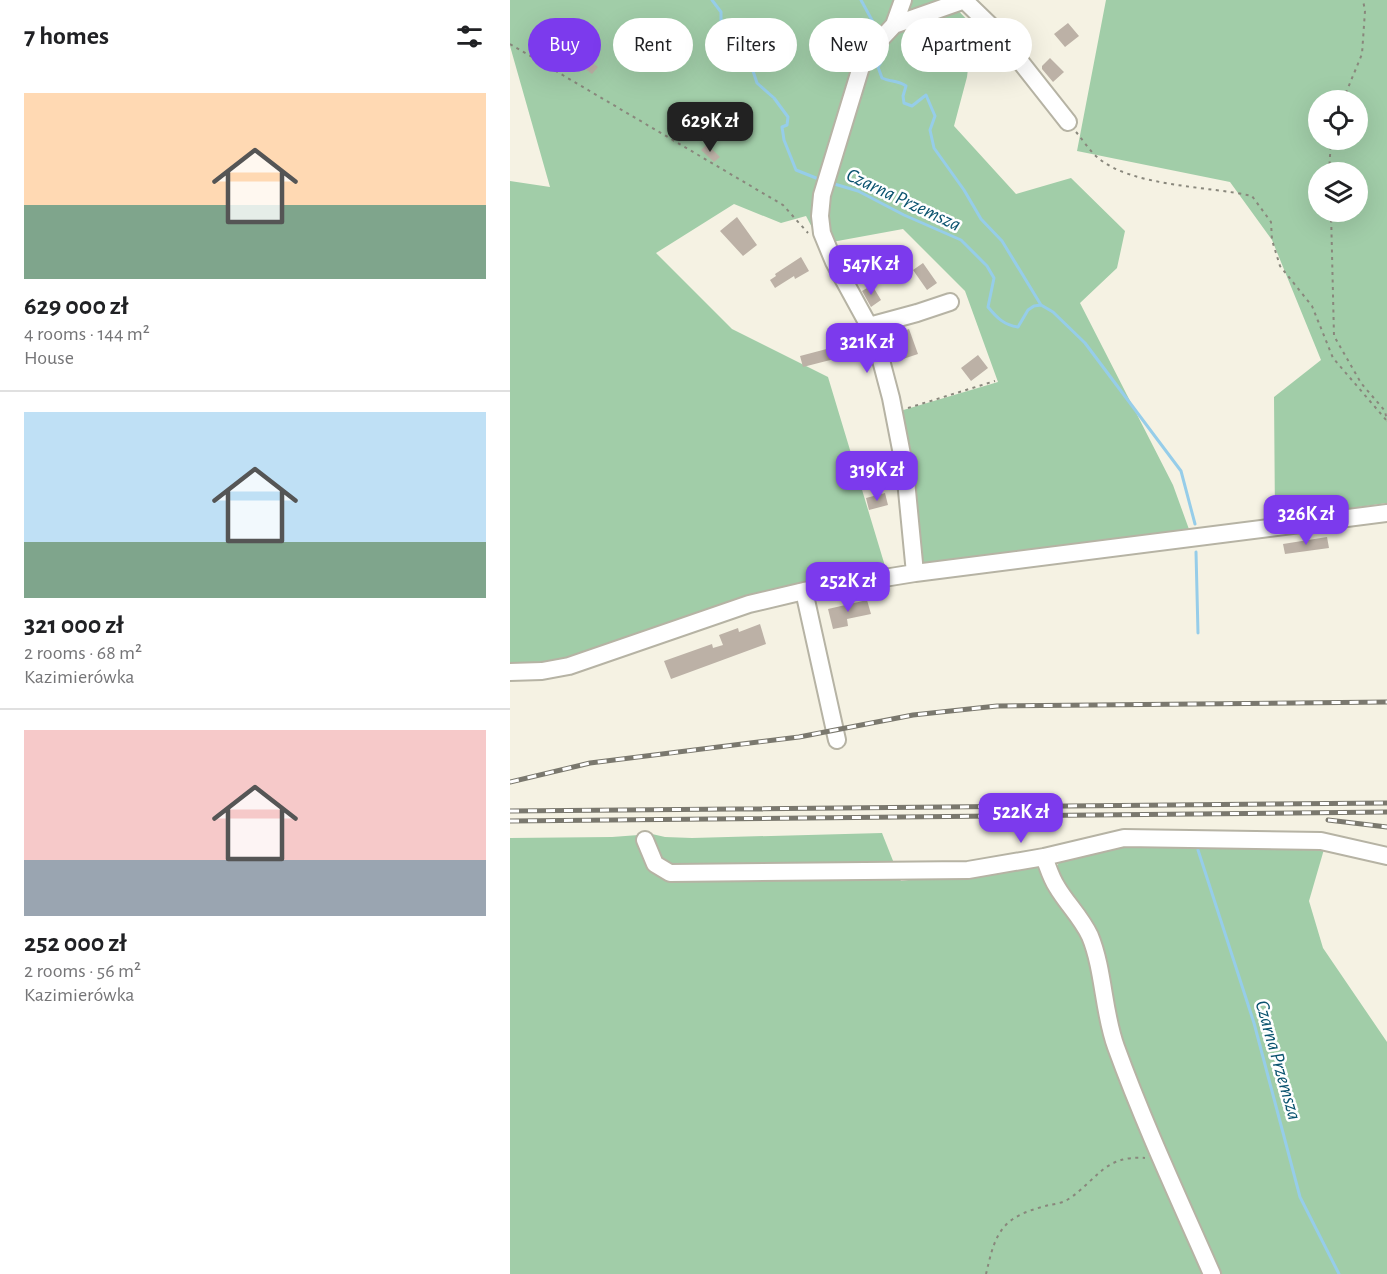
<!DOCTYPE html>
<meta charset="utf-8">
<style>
:root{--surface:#fff;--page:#f2f2f2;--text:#202124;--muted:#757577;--line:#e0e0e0;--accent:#7c3aed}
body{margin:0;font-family:"Alegreya Sans",sans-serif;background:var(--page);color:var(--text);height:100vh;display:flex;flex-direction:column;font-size:22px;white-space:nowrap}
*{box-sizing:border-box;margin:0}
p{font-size:20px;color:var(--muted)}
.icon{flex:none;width:33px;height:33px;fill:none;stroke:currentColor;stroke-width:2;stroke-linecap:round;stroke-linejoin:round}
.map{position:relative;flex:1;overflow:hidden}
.drawer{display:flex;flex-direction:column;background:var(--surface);width:510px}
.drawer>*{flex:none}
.hud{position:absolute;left:18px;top:18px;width:570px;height:54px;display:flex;gap:12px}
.buttons{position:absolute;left:798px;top:90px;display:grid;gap:12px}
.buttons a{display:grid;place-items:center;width:60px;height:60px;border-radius:50%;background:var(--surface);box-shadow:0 6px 24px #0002;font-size:30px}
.price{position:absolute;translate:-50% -51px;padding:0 14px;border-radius:12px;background:var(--accent);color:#fff;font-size:20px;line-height:39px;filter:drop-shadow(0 2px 3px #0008)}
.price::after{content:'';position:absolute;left:50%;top:36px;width:18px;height:14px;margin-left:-9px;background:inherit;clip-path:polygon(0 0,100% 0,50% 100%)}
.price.selected{background:#222;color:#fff}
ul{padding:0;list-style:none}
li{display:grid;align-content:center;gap:12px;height:318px;padding:0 24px}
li+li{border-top:2px solid var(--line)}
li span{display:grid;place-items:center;height:186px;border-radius:0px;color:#555}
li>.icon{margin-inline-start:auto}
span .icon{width:108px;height:108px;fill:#fffc;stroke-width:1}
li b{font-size:26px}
h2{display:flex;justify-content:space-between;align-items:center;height:72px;padding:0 24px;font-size:26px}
.tag{padding:0 21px;border-radius:27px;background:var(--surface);box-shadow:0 6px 24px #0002;font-size:21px;line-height:54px}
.tag.selected{background:var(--accent);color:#fff}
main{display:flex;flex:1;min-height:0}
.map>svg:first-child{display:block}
.forest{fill:#a1cda8;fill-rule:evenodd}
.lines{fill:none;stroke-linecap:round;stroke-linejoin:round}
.stream{stroke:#96cde9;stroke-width:3}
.building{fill:#bcb1a6}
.minor-casing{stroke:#b6b3a4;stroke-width:20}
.path{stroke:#89877c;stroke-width:2;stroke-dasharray:3 4.5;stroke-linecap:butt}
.minor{stroke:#fff;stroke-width:16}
.rail-casing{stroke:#7a786e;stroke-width:5}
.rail{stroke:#fff;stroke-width:3;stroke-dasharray:9;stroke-linecap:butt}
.labels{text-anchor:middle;stroke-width:5;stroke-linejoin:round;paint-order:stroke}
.water-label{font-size:20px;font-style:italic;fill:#0b536f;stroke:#fff}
</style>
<main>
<section class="drawer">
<h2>7 homes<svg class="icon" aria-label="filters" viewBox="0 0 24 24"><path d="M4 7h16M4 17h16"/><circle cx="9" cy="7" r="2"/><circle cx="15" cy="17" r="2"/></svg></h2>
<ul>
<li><span style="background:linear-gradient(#ffd9b3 60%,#7fa58c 0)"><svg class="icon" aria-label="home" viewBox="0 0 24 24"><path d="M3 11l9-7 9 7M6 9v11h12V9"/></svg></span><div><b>629 000 zł</b><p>4 rooms · 144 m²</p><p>House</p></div></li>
<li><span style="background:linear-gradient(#bfe0f5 70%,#7fa58c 0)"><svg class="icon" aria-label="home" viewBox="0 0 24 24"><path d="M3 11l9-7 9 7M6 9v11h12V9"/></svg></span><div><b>321 000 zł</b><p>2 rooms · 68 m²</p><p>Kazimierówka</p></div></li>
<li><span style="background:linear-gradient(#f6c9c9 70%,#9aa5b1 0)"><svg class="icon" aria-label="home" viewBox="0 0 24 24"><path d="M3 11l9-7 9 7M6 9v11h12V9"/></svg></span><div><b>252 000 zł</b><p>2 rooms · 56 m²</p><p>Kazimierówka</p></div></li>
</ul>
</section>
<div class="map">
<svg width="877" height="1274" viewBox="0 0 877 1274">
<rect width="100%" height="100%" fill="#f5f2e3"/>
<!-- forest -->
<path class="forest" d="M0 0H438L463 26 457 77 444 126 506 194 561 178 615 231 607 268 570 303 663 485 680 532 414 569 390 411 488 382 455 291 393 229 322 242 307 237 296 216 271 223 224 204 146 253 222 329 318 377 378 576 296 585 34 667H0V181L40 187 0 46Z
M596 0H877V503L765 519 764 397 811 360 762 240 720 182 567 151ZM808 100H848V140H808ZM808 172H848V212H808Z
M372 833 391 881 522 863 532 872 567 919 695 1274H0V838L102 837 142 834 155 837 182 838Z
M613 833 817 839 799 901 813 948 877 1042V1274H707L633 1107 597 990 546 871 550 858Z"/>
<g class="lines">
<!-- stream -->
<path class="stream" d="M202 0 211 12V21L224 35 243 71 247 83 264 98 278 117 277 125 272 127 274 140 286 170 311 180
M351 0 369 33
M375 44C379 52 372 60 368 67L372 78C380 82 389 80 396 86L393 96 394 103 402 106 416 95 425 116 420 130 424 148 454 190 471 219 492 241 531 305
M321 183 348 191 394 215 451 240 477 266 484 278 478 307C487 318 494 325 508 327L518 310 524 306 531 305 543 312 575 343 671 471 685 524
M686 552 688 633
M688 850 744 1023 790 1197 829 1274"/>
</g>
<!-- building -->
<path class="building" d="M558 23 569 36 555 47 544 34Z
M76 58 88 67 82 74 70 65Z
M540 58 554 72 543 82 532 69V66Z
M197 144 210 157 204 162 191 150Z
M227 217 247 245 233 256 210 231Z
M291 257 299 271 285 279 284 276 265 288 260 280 266 276 265 274Z
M413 263 427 283 417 290 403 270Z
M362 285 371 300 361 307 352 291Z
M399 329 408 354 390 360 381 335Z
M356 343 360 353 351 357 347 347Z
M328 346 332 357 293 367 290 356Z
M468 355 478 368 461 381 451 368Z
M380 457 385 472 362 479 360 472 367 469 365 461Z
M375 493 378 505 359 510 356 498Z
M817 537 819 548 775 554 773 544Z
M357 600 361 614 337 619 338 626 323 629 318 609Z
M250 624 256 644 161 679 154 661 202 644 203 648 213 645 209 635 228 628 229 632Z"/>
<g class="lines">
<defs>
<path id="minor" d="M454 0 487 32 558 122
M384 25 393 0
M359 326 407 313 440 302
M405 573 395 470 381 398 367 345 359 326 324 262 312 233 310 216 312 195 354 57 384 25 455 0
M294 591 327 740
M0 672 32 671 59 666 239 604 294 591 405 573 877 513
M135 840 145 864 160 873 458 870 534 857 614 838 811 841 877 856
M534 857C538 867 541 878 547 887 557 904 571 917 580 936 594 970 593 1012 606 1047 634 1124 669 1199 702 1274"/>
</defs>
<!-- minor casing -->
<use href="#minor" class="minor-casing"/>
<!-- path -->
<path class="path" d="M0 44 273 205 298 233
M833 100 852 54 855 11 853 0
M566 132C573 140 579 150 587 157 621 187 699 186 742 196L761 222 762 240 770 266 802 306 823 358 877 421
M819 172 821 140
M821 212 824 336 851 383 875 411 877 421
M398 408 485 381
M476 1274C480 1258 483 1240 494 1227 505 1214 524 1209 539 1205 545 1204 552 1203 557 1200 587 1181 593 1155 635 1158"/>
<!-- minor -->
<use href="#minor" class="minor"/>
<defs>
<path id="rail" d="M0 782 80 763 289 737 403 715 487 706 877 702
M0 811 877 803
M818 820 877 827
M0 821 877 812"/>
</defs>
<!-- rail casing -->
<use href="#rail" class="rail-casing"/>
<!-- rail -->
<use href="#rail" class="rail"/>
</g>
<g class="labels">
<!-- water labels -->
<g class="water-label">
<text transform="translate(394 199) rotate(25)" y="7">Czarna Przemsza</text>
<text transform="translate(769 1060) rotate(74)" y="7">Czarna Przemsza</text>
</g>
</g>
</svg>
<div class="buttons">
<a><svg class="icon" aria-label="locate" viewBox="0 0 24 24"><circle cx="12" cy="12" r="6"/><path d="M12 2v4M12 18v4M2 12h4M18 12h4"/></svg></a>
<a><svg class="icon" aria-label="layers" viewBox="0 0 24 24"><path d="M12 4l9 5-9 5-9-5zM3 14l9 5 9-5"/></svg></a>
</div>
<b class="price selected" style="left:200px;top:153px">629K zł</b>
<b class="price" style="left:361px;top:296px">547K zł</b>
<b class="price" style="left:357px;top:374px">321K zł</b>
<b class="price" style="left:367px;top:502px">319K zł</b>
<b class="price" style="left:796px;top:546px">326K zł</b>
<b class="price" style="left:338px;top:613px">252K zł</b>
<b class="price" style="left:511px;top:844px">522K zł</b>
<div class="hud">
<a class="tag selected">Buy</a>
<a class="tag">Rent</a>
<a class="tag">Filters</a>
<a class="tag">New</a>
<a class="tag">Apartment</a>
</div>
</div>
</main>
